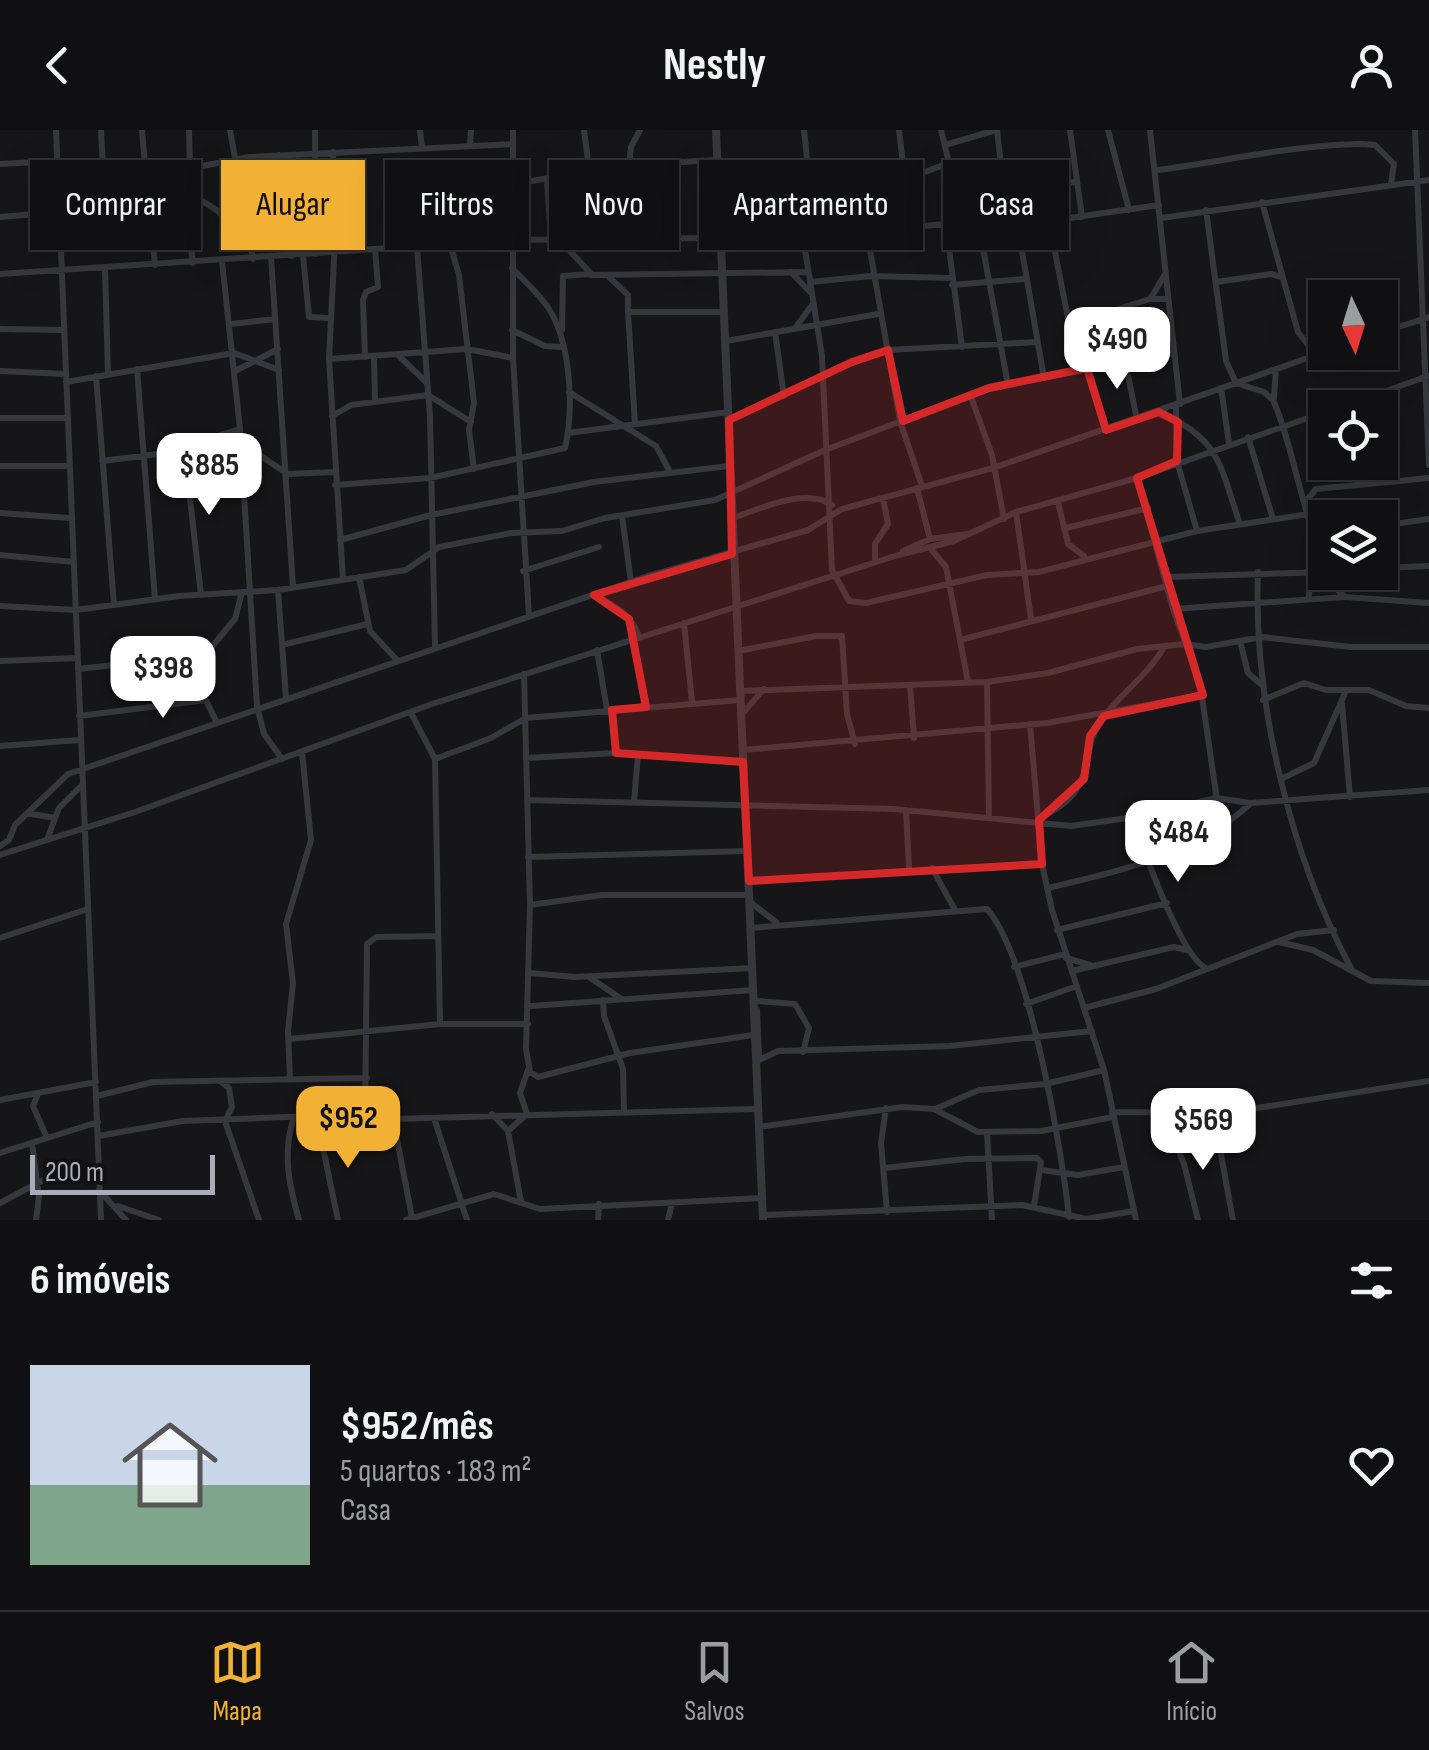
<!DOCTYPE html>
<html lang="pt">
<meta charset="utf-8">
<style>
:root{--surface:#101012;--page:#1e1e20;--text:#f1f3f6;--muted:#9c9d9f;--line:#303032;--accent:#f2b134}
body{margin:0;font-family:"Sofia Sans Condensed",sans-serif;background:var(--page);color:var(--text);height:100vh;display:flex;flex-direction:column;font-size:38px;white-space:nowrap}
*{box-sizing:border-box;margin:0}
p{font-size:32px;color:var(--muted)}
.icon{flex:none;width:55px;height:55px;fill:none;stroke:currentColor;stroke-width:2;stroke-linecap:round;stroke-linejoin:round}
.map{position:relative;height:1090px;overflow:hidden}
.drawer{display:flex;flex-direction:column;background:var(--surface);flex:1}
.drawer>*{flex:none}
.top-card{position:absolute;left:30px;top:30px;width:1370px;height:90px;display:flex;gap:20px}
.needle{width:65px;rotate:176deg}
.controls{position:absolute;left:1308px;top:150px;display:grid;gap:20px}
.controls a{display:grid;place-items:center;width:90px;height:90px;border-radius:0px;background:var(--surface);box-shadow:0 10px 40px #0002,0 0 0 2px var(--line);font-size:50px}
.scale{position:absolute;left:30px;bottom:25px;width:185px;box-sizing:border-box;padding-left:10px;border:5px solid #a8adb8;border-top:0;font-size:28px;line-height:35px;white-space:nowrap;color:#a8adb8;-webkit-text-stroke:8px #111113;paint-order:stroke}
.price{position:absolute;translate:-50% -85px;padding:0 22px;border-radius:20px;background:#fff;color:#222;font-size:32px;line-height:65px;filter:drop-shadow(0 2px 5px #0008)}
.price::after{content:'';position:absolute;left:50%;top:60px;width:30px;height:22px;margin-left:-15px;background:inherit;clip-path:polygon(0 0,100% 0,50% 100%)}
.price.selected{background:var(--accent);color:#111}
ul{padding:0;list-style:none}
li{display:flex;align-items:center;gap:30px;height:250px;padding:0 30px}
li span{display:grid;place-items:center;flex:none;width:280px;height:200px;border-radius:0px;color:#555}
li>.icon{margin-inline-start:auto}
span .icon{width:120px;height:120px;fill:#fffc;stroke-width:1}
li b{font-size:42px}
h2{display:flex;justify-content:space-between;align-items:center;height:120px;padding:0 30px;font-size:42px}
.chip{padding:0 35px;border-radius:0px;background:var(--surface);box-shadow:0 10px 40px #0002,0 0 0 2px var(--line);font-size:35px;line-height:90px}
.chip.selected{background:var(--accent);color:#111}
header{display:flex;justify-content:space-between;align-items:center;height:130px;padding:0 30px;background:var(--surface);font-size:45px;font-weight:700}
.tabs{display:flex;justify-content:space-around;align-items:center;height:140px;border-top:2px solid var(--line);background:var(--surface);font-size:28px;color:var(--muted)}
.tabs a{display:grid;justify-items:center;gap:5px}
.tabs .selected{color:var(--accent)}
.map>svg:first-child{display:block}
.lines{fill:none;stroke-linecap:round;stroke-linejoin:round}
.minor{stroke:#37383d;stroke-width:6}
.tertiary{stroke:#37383d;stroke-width:8}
.marked{fill:#d62828;fill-opacity:0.2;stroke:#d62828;stroke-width:8;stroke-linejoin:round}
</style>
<header><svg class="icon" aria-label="back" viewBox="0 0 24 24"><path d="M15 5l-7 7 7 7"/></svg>Nestly<svg class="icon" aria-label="person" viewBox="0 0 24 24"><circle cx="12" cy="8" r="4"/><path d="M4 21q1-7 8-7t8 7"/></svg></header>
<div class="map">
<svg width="1429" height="1090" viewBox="0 0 1429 1090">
<rect width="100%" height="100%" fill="#161618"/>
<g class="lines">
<!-- minor -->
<path class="minor" d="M56 0 101 1090
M101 0 105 82
M142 0 146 46 181 40 193 133
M189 0 190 38
M230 0 253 129
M315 0 316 124
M420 0 422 18
M513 0V228L529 486
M584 0 598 109
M804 0 810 58
M899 0 905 51
M941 0 949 33 978 91 1008 255
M997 0 1004 62
M1070 0 1082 87
M1108 0 1129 80
M1150 0 1180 274
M1415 0 1429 335
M945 15 996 0
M470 16 471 0
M333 22 335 110 329 229 343 449
M279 25 292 126
M0 34 56 31
M629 35 631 17 640 0
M181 40 249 27 513 14
M1158 40C1225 31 1293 15 1361 14L1375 15 1394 34 1391 54
M146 47 155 135
M547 49 551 110
M513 54 629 35 716 30
M717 55 878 59 949 33
M1051 55 1049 91 1078 240
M185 60 218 81 249 118
M1016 60 1015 81 1044 248
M1262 72 1298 202 1316 225
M973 76 986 63 1075 52
M1206 80 1226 231 1236 253 1264 262 1273 270C1295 316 1313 445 1345 467
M313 81 335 89
M0 87 59 82
M59 87 150 77
M1161 88 1429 50
M946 95 962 217
M867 103 900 291 922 356
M803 107 822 226 832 440 849 471 866 473 987 445 1039 442 1197 401 1309 384
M561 111 592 145 808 142
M450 114 459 145 474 273 469 300 474 339
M417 117 430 286 435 516
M303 125 309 187 329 188
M271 127 293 457
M222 131 240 299 257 576 264 604 282 629
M105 138 108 243
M791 142 810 162
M0 144 511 110 803 107 989 90 1049 91 1159 75
M609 147 628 165V182
M810 152 871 146 951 148
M1216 152 1271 144 1282 147
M952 155 1025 149
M1151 168 1165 144
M231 194 275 189
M796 197 812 175
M0 199 63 200
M512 200 545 216 563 217
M562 200 563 146 590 144
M775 202 784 266
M1380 203 1429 187
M726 211 878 184
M365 227 363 170 366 162 378 157 375 119
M374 227 375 271
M400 227 426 252
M329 229 467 219 513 228
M1087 238 1107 300
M137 239 155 469
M0 241 66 244
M235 241 278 219
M96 246 114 475
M66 252 234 223 279 240
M1221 258 1229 313
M569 262 656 316 670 342
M971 267 992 325 1004 389
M1274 268 1276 239
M1176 276 1177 331 1197 401
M1339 278 1428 246
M1160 282C1222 311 1219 334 1240 394
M332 286 351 275 428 265 471 292
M0 288H67
M729 290 840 237 888 220 1037 212
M1137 290 1115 180 1150 169H1168
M635 294 628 182H724
M568 303 729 282
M1248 307 1273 389
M241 313 288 344 334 342
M184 316 201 465
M102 331 158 324 240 299
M0 336H68
M1137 348 1173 479 1200 553 1221 698
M335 355 430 348 565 318C574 278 571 214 549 179 539 163 524 151 512 138
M917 358 930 409
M1307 370 1316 359 1429 348
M1058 372 1068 414 1084 426
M1016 382 1031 489
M0 383 70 388
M622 386 631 452
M730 389C758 380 806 356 832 375
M1380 396 1429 389
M1066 398 1148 378
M340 410 431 385 594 352 729 336
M930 418 946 437 968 552
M903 421 930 409 967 404
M0 425 74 432
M875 432V414L888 394 883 368
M1380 438 1429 436
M523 441 599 417
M1258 442C1253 570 1290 725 1351 838
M359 447 370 501 396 529
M1165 447 1324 442
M278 460 286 568
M594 465C614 475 632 485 639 507
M1308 469 1313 444
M0 476 76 480 179 466 278 460 406 440 439 417 511 403 562 401 605 388 715 370 825 320 989 258 1174 223
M1173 479 1345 467 1429 473
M684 493 692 572
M633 509 646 577
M960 510 1167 456
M1240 511 1248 543 1263 556
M282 515 367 494
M597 520 607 580
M738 521 816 506H842L847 584 855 614
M0 531 77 528
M78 539 205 525 235 489 242 462
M524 544 530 775 526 919 530 942 538 947 630 923 753 905
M987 552 989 688
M910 555 914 608
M740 561 987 552 1048 543 1137 519 1184 514 1206 517 1262 507 1351 517H1429
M1263 570 1304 553 1326 560H1369L1406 576 1429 578
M1342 574 1350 667
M612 580 616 623 743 632
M411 583 435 629 491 608 526 588 740 570
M742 584 764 559
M79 586 206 570 216 591
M1030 594 1042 734 1052 780 1104 940 1136 1090
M0 616 80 610
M743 620 1047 593 1203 565
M526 628 616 623
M435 629 440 894
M1281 649 1314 633 1346 561
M527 670 894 679 1071 696 1135 687 1216 668 1250 673 1429 660
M634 672 638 625
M906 680 909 738
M31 684 55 688
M1135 687C1140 716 1181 823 1204 837
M1039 688C1102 660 1075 627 1103 588 1121 563 1149 544 1164 517
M48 707 59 678 81 656
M0 716 9 710 15 695 68 644 645 447 808 400 842 379 993 338 1325 222
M0 725 135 682 432 574 895 426 954 411 1016 382 1137 348 1325 282
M528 727 748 721
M932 738 955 780
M749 751 1042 734
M1048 758C1119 741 1195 725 1250 674
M750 772 776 792
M530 775 602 765H750
M751 798 987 779C1029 826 1062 1021 1069 1087
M1057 800 1167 773
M0 808 88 779
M1279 812 1313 820 1371 851 1429 853
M1066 828 1090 835
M1014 837 1065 824
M1072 841 1174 817 1187 820
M530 843 574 847 753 838
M589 847 620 868
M603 870 604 886 623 939 624 982
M756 871 795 874 809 898 803 922
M1026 874 1077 856
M531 876 754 860
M1084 878 1156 859 1297 804 1334 800
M757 880 759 927
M289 909 440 894H528
M759 930 778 921 950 916 1092 901
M290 949 288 901 293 853 286 794 311 710 302 622
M220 951 229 958 232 977 225 991 259 1090
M38 964 33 976 47 1008
M97 966 153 952 367 948
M0 970 96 952
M886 978 881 1013 887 1082
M935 979 979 960 1045 954 1104 940
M1163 980 1184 1034 1198 1090
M1112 982 1225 983 1429 951
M492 984 508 1001 521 1072
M1209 985 1216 997 1233 1090
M294 987C282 1023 289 1055 299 1090
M333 987 320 1004 338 1090
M365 987 367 814 376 807 438 806
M434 988 467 1090
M376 991 397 1009 412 1088
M758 997 903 977 934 979 978 1002 1041 1001 1113 987
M508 1001 527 984 520 963 529 937
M987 1002 992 1090
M98 1006 183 991 313 986 391 989 755 979
M32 1013 39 1067 36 1090
M0 1023 98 992
M884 1038 965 1029 1037 1028 1041 1032 1034 1076
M1041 1040 1078 1045 1124 1037
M99 1060 126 1090
M0 1073 51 1046 99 1037
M118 1076 159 1090
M763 1085 1022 1075 1086 1089 1134 1081
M406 1090 494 1064 540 1079 762 1068
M598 1090 599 1074
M668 1090 672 1073"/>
<!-- tertiary -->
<path class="tertiary" d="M716 0 763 1090"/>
</g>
<!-- marked area -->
<path class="marked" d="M888 220 903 291 989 258 1087 238 1106 300 1159 282 1178 292 1177 331 1137 348 1203 565 1104 586 1090 606 1084 649 1039 690 1042 734 749 751 743 632 616 623 612 580 646 577 629 489 594 465 732 424 729 290 852 232Z"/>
</svg>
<div class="controls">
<a><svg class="needle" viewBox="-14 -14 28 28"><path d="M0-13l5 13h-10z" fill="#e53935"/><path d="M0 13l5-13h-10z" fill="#9c9d9f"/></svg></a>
<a><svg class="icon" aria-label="locate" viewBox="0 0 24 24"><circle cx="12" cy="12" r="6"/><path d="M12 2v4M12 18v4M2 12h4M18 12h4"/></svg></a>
<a><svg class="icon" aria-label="layers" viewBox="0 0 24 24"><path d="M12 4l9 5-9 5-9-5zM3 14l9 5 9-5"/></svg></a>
</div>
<div class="scale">200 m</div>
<b class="price" style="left:1117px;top:262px">$490</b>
<b class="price" style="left:209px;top:388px">$885</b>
<b class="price" style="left:163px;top:591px">$398</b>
<b class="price" style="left:1178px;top:755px">$484</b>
<b class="price selected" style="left:348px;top:1041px">$952</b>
<b class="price" style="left:1203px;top:1043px">$569</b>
<div class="top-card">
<a class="chip">Comprar</a>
<a class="chip selected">Alugar</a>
<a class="chip">Filtros</a>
<a class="chip">Novo</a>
<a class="chip">Apartamento</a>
<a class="chip">Casa</a>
</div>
</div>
<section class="drawer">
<h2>6 imóveis<svg class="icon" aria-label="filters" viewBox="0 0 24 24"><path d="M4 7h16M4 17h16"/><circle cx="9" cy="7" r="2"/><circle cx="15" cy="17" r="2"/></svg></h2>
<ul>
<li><span style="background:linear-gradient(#c9d6e8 60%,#7fa58c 0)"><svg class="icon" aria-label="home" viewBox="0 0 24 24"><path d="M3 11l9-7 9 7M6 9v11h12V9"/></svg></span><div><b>$952/mês</b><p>5 quartos · 183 m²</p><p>Casa</p></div><svg class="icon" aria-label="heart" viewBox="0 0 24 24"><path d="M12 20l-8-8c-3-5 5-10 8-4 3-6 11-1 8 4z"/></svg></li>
</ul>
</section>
<nav class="tabs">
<a class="selected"><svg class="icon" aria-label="map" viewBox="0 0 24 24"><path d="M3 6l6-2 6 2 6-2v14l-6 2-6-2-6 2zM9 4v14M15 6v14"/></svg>Mapa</a>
<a><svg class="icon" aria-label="saved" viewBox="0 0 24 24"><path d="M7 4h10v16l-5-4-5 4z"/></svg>Salvos</a>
<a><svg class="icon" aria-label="home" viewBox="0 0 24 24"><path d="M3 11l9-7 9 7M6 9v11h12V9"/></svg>Início</a>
</nav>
